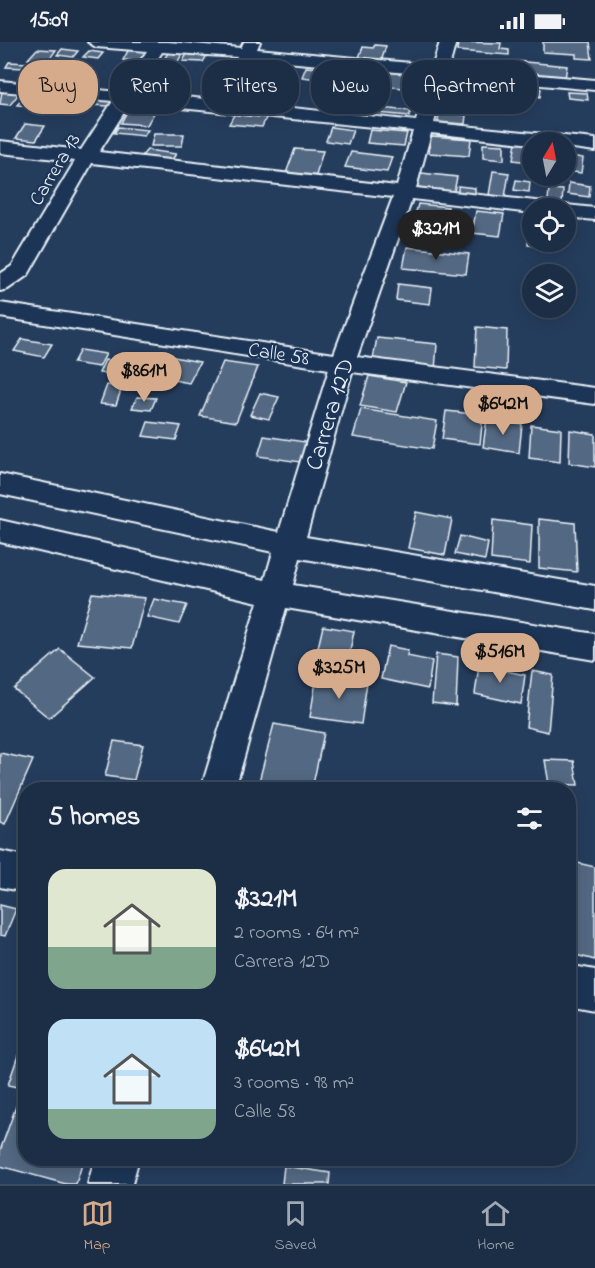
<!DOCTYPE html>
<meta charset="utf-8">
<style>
:root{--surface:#1c2e46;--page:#293a51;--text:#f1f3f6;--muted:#a0a8b3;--line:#3a4a5f;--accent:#d6ab8b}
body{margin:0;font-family:"Indie Flower",sans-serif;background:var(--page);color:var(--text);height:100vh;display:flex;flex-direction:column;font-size:22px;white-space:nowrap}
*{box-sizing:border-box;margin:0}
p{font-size:20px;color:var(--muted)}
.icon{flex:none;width:33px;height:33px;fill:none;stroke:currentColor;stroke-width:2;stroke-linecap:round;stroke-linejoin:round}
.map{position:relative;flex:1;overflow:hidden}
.side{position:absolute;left:18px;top:740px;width:558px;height:384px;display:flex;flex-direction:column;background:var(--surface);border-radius:24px;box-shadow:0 3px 15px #0003,0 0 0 2px var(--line)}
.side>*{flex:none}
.hud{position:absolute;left:18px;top:18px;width:560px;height:54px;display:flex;gap:12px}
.needle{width:39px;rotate:10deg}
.buttons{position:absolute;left:522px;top:90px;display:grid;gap:12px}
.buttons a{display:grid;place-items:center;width:54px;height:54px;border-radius:50%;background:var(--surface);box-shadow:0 3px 15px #0003,0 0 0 2px var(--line);font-size:30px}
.price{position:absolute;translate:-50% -51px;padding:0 14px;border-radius:21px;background:var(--accent);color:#111;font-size:20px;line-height:39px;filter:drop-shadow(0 2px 3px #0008)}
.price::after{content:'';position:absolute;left:50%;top:36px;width:18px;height:14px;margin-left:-9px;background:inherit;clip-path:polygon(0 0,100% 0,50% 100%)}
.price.on{background:#222;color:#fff}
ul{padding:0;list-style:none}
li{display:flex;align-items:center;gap:18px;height:150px;padding:0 30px}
li span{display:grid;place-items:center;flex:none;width:168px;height:120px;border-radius:18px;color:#555}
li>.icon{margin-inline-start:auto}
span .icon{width:72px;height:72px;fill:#fffc;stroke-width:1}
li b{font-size:26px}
h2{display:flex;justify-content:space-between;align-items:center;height:72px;padding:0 30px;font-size:26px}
.chip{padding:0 21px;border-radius:24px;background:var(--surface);box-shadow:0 3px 15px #0003,0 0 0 2px var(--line);font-size:21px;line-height:54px}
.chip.on{background:var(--accent);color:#111}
.status{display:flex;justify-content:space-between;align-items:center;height:42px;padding:0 30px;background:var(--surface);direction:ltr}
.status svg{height:16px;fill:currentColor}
.tabs{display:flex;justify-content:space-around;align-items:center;height:84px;border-top:2px solid var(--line);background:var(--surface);font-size:16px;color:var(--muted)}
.tabs a{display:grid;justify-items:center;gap:3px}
.tabs .on{color:var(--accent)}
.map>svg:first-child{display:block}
.building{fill:#536782;stroke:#e8f1f8;stroke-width:1.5}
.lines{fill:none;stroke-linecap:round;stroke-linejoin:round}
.minor-casing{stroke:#e8f1f8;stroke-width:4}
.minor{fill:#1d3557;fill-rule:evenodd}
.labels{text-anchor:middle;stroke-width:4.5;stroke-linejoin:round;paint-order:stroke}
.far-street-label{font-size:20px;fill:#e8f1f8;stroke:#1d3557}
.street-label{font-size:24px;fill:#e8f1f8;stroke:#1d3557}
</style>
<div class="status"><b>15:09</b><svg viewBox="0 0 49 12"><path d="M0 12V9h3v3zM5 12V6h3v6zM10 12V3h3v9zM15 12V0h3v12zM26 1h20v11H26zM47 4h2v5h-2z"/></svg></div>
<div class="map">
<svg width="595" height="1142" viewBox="0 0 595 1142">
<rect width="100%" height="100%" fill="#253d5d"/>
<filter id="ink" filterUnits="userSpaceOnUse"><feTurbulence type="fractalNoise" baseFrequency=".0167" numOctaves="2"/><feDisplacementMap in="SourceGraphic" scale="12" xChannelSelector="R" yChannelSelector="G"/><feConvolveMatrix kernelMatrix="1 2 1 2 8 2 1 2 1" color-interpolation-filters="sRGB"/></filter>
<g filter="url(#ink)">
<!-- building -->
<path class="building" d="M458 0 501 1 500 7 509 8V13L457 9Z
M543 0H590L592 17 576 16V12L543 10Z
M375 3 386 4 381 20 358 18 363 5 373 6Z
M37 7 56 8 48 19 28 17Z
M62 7 78 9 73 15 57 13Z
M129 7 147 8 141 19 123 18Z
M89 9 103 11 98 17 83 15Z
M168 11 182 12 176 23 161 22Z
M187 12 207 13 203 20 183 19Z
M515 19 567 24 565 36 504 30 506 21 515 22Z
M9 20 27 21 24 26 6 25Z
M275 21 290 23 283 34 250 30 254 24 271 26Z
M306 25 321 26 317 37 302 35Z
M41 26 84 30 72 45 19 40 25 33 34 34Z
M352 26 377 29 370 51H344Z
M387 30 419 33 417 38 426 39 424 48 383 44Z
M449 36 476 39 474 50 446 47Z
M170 44 186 45 180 56 164 54Z
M517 44 541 47 540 55 516 53Z
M2 49 20 50 10 63 0 62Z
M446 49 463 51 461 59 444 57Z
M567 50 587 51 588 58 568 56Z
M492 52 517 54 516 64 492 62Z
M24 55 42 58 35 65 17 63Z
M48 55 61 56 54 66 40 64Z
M97 55 115 57 109 64 91 63Z
M337 60 356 62 353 69 335 67Z
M130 64 157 66 147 83 121 81Z
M369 65 411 69 409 74 368 70Z
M235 71 267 74 262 85 229 82Z
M439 71 466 73 465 82 438 80Z
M25 82 45 84 36 98 16 96Z
M118 85 148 88 144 94 114 91Z
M331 85 353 88 348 102 326 99Z
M370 88 407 91 404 104 367 101Z
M154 92H184L182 104H151Z
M431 94 471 97 469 114 429 111Z
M516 100 532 102 529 120 513 118Z
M483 102 504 103V118L483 116Z
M295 107 323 109 315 137 285 134Z
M147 108 176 112 171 119 141 115Z
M351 110 392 115 387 130 345 125Z
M566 113 583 116 581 131 566 129Z
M493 129 509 131 505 155 489 153Z
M421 131 457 135 454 150 417 145Z
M516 138 530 140 529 150 514 148Z
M569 141 590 144 589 155 568 152Z
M458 144 475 146V152L458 150Z
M549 147 563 148 562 161 548 159Z
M418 162 448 165 445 181 414 177Z
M476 169 504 172 500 194 472 191Z
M530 173H532V200H563V207L528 203Z
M407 205 469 212 466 232 403 226Z
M398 242 432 246 430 262 396 258Z
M477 285 507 288 506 328 475 325Z
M377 296 437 302 435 328 372 322Z
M22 297 52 302 44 315 14 309Z
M80 308 106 312 99 325 73 321Z
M153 311 200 320 189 341 141 332Z
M105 318 137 322 127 343 111 341 115 333 99 331Z
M223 320 258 325 236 380 200 374Z
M369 334 406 340 397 370 360 364Z
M107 343 122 345 116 363 100 362Z
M260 351 279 355 269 377 250 373Z
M137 355 156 356 151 368 132 366Z
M361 367 437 379 432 407 353 395Z
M446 369 483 373 480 402 442 397Z
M487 376 522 382 519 411 483 405Z
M148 380 181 384 176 398 143 394Z
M531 383 561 387 560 420 529 416Z
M570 388 595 392V425L569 421Z
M264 394 312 401 307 421 258 414Z
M416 470 452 477 445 513 408 506Z
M539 477 575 481 577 530 539 526Z
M493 478 532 483 530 522 491 517Z
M460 494 488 501 485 518 455 512Z
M92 551 145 556 132 606 77 601Z
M154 557 187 563 179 582 147 575Z
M323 584 354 589 346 629 314 623Z
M388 604 408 608 407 614 432 619 428 647 381 637Z
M60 607 95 635 49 676 14 647Z
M436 612 458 615 456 664 432 661Z
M479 623 525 633 521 662 475 652Z
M532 629 553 633 548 690 526 685Z
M317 633 367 640 361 682 310 675Z
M274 682 324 691 312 747H257Z
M114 699 143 703 134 738 105 734Z
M0 711 33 718 5 782 0 780Z
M545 718 574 719 578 743 549 742Z
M79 742 111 747H77Z
M569 819 595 825V918L568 911Z
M0 863 16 867 5 894 0 893Z
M26 990V1047L8 1043Z
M19 1056 26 1057V1116H84L76 1142H66L0 1124V1109Z
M284 1124 330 1131 329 1142H282Z"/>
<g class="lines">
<defs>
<path id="minor" d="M88 0H168L241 6 244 0H260L257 7 433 23 440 0H456L449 25 595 38V48L446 34 434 81 595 97V109L566 105V100L532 102 431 91 416 146 545 160 552 162 555 166H532V171L412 157 357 315 595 346V362L352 330 306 495 595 544V568L300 516 293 543 595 592V618L286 566 235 747H201L258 560 0 500V478L265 538 273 510 0 452V432L279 490 329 327 0 275V261L334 312 393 155 92 121 28 233 8 247 0 249V232L12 224 75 119 0 111V99L81 108 113 59 0 49V39L120 50 147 9 96 5ZM162 10 237 15 218 58 136 51ZM253 17 430 33 416 79 234 60ZM130 61 413 89 397 144 99 110Z
M566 163 595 166V178L566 175V166H558Z
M0 809 26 814V850L0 845Z
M568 923 595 928V968L568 963Z
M95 1116H139L132 1142H88Z"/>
</defs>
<!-- minor casing -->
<use href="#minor" class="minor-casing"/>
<!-- minor -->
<use href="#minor" class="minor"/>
</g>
</g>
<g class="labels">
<!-- far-street labels -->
<g class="far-street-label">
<text transform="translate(54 127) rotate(-59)" y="7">Carrera 13</text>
<text transform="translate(279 311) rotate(9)" y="7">Calle 58</text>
</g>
<!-- street labels -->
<g class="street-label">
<text transform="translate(329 372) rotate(-73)" y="8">Carrera 12D</text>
</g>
</g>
</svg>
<div class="buttons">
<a><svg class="needle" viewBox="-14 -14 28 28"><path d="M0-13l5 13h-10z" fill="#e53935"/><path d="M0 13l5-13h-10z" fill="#a0a8b3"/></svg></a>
<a><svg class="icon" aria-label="locate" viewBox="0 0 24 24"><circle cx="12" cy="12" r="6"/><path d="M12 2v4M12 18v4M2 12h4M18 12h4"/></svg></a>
<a><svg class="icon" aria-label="layers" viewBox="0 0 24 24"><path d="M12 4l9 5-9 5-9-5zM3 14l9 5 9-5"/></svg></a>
</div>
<b class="price on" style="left:436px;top:219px">$321M</b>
<b class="price" style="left:144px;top:361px">$861M</b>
<b class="price" style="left:503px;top:394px">$642M</b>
<b class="price" style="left:500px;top:642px">$516M</b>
<b class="price" style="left:339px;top:658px">$325M</b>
<div class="hud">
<a class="chip on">Buy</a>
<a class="chip">Rent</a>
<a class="chip">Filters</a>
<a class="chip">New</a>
<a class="chip">Apartment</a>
</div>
<section class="side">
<h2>5 homes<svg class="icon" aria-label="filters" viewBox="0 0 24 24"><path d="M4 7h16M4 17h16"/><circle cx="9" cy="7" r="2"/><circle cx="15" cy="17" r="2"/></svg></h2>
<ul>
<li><span style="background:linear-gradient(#dfe7d0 65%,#7fa58c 0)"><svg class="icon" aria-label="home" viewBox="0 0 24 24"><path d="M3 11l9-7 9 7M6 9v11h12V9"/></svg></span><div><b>$321M</b><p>2 rooms · 64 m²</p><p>Carrera 12D</p></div></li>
<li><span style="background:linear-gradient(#bfe0f5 75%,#7fa58c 0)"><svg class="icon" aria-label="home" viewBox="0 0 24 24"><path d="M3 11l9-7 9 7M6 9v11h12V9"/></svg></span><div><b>$642M</b><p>3 rooms · 98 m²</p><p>Calle 58</p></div></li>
</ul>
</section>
</div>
<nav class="tabs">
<a class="on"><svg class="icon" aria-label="map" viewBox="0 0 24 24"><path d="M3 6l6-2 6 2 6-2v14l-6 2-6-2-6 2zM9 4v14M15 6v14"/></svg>Map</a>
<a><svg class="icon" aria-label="saved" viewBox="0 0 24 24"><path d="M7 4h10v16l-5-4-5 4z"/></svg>Saved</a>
<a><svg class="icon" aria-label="home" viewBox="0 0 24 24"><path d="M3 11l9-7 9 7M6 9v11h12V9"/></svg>Home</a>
</nav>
